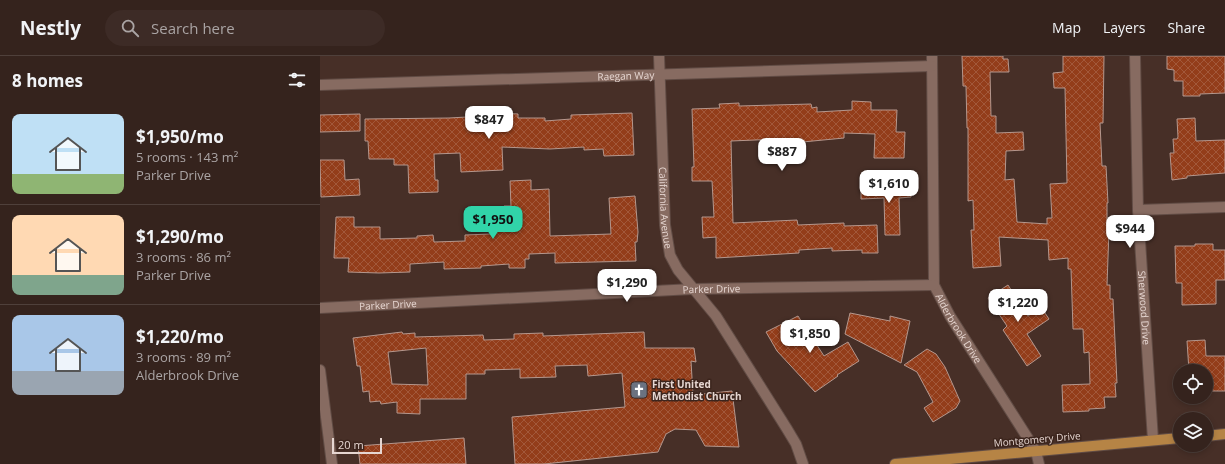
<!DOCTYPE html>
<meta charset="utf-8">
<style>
:root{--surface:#35231d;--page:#3d2b26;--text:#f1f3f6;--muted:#aaa4a4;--line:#4f403b;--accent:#31d4a9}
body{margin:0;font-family:"Open Sans",sans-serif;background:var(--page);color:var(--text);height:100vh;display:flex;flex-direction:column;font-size:15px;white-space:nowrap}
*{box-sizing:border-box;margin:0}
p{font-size:13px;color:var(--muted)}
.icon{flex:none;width:22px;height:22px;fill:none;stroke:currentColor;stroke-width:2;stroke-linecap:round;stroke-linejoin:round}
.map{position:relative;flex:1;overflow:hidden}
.side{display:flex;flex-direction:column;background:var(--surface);width:320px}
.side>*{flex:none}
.tools{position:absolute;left:853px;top:308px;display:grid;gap:8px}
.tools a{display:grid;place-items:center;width:40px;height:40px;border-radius:50%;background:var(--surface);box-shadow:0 2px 6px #0003,0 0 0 1px var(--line);font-size:20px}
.scale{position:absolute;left:12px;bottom:10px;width:50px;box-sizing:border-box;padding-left:4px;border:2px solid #e6d6d1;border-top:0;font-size:11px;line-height:14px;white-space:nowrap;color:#e6d6d1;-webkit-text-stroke:3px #3c251d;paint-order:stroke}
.price{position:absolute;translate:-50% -34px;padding:0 9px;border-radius:8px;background:#fff;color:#222;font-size:13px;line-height:26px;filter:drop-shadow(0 1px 2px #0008)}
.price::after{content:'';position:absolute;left:50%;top:24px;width:12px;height:9px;margin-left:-6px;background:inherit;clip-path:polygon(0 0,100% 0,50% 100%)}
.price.active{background:var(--accent);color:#111}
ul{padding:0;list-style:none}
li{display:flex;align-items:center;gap:12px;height:100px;padding:0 12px}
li+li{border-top:1px solid var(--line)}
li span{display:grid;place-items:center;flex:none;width:112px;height:80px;border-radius:8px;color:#555}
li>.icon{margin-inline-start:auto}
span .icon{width:48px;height:48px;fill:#fffc;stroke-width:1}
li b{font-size:17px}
h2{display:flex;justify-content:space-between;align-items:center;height:48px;padding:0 12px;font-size:17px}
header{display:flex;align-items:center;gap:24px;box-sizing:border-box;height:56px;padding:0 20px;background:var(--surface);border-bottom:1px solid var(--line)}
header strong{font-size:19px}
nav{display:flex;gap:22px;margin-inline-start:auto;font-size:14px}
.search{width:280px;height:36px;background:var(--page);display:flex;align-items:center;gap:10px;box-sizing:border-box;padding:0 14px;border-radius:22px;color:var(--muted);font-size:15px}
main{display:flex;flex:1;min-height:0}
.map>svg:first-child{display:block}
.building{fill:url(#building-cross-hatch);stroke:#b5978d;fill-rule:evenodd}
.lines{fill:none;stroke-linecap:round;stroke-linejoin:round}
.minor-casing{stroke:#614c45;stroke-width:12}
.major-casing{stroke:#614c45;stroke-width:12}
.minor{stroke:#876b61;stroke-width:10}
.major{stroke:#b68445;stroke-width:10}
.labels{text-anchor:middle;stroke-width:3;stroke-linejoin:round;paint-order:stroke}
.street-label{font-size:10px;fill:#e6d6d1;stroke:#3c251d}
.poi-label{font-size:10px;font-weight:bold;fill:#e6d6d1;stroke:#3c251d;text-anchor:start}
</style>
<header>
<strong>Nestly</strong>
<div class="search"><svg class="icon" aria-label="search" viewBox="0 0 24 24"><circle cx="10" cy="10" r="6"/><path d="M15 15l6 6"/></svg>Search here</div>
<nav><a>Map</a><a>Layers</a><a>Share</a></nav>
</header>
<main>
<section class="side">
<h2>8 homes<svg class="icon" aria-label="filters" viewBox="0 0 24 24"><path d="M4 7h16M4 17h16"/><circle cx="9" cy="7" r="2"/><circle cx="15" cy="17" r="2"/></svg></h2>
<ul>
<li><span style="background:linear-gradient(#bfe0f5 75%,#8fb573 0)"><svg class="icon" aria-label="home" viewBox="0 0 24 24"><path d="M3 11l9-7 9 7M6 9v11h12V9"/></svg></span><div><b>$1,950/mo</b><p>5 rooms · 143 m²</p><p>Parker Drive</p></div></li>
<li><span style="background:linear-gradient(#ffd9b3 75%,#7fa58c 0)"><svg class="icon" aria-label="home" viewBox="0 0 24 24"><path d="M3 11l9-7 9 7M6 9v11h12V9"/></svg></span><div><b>$1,290/mo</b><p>3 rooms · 86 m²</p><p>Parker Drive</p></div></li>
<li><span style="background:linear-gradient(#a9c7e8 70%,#9aa5b1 0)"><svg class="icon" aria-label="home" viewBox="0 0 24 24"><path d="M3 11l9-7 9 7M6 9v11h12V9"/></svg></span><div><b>$1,220/mo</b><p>3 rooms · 89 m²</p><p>Alderbrook Drive</p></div></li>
</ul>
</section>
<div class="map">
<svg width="905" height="408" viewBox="0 0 905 408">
<defs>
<pattern id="building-cross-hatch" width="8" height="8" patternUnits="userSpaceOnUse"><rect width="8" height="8" fill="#933d1a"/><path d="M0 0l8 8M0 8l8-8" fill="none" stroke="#a2583a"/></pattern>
</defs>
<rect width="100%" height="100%" fill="#472f27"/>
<!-- building -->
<path class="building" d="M642 0H683V3H688L689 16H670L671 60H676V77L703 76 704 94 686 95 685 124 694 123 697 166 727 168V162H732L730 128 747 127 745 32H734L733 17 743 16V0H784L783 67H780L782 110H786L788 147H787V174H789L787 229H790V243H793L797 327H795L796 341H784L785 352 769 353V355L743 356 742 329 770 328 769 296 764 297 763 273H753L751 213H748V202L729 204 728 184 679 181 681 210 653 212 651 174H654L653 144 648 145V72H647L646 30H643Z
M847 0H905V37L880 38V40H863V25H854V14L847 13Z
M532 45 551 46V54H577L576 76H585L584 102H554L555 78 524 77V82L472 87V95H460L459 83 411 85 413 167 477 164 478 169 524 167V170L557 169 558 197H542V194L512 195V192L479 194V197L396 202V181L383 182 382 161H394L392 125H372V111H374L372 53 400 52 399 48 419 47V50L491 48 492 52 497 51V56L532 54Z
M182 57 198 58V62H225V65L251 63V59L312 57 314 99 284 100 283 93 264 94V91L230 93 182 91 183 114 141 116 140 97 114 98 115 124H118V136L89 137 88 109H74V103H49L48 85H45V63L129 62 182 59Z
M40 58V75L0 76V59Z
M875 62 876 85 905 84V117L867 120V122L852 124 850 97H854L853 83H857L858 81 857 63Z
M0 104H24L25 124 39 123 40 139 1 141Z
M211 124V134L229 133 230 180 291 178 289 142 315 140 318 176 317 186H315L316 205 235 207V197L209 198V203H205V212H189V208L161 210V212L124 213V206L90 208V216L59 217 28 216 29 202H14L16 161H34V171H60V183L97 182V180L113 179 114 186 145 185V179L170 178V175L185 174 184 150H191L190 125Z
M591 129V141L579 142 580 179H565L564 142 541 143V131Z
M875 188H893V194H905V224H896V248L862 249V227H856L855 190H875Z
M688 229 708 260 721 251 729 263 707 278 721 300 707 310 683 274 687 270 668 242Z
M530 257 570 265V260L590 265 581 307 525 278Z
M478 260 504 300 528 286 539 305 517 319 518 320 495 336 457 295 446 276Z
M82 276 83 278 95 277V281L163 279 164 284 194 283V278L223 277V280L324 276 325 292H374L376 306 371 305 373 339 412 335 419 391 385 390 376 374 355 373 346 378 338 396 224 408H195L192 361 305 351 302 317 268 320 267 309 235 310 236 321 200 322V313L165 314V318H146V343H100V358L77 357V346L61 348 60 345 50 346 49 335 43 336 40 310H37L33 282ZM106 292 108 329 72 328 68 296Z
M885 284 886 300H905V335H886V315H869L867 285Z
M607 293 616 298 625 311 640 345 636 352 613 366 604 352 613 346 597 316 584 309Z
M144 382 146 408H40L38 390Z"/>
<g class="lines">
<defs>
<g id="minor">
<path id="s1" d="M339 0 345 169 350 199 358 214 396 260 467 373 476 388 483 408"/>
<path id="s2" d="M612 0 614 229 630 260 716 395 719 408"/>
<path id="s3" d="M815 0 818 154 833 384"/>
<path id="s4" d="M0 29 612 10"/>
<path d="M818 154 905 151"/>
<path id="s5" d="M0 252 373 233 614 229"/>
<path d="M0 314 12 408"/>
</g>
<path id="major" d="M886 380 905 378
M575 408 860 382"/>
</defs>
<!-- minor casing -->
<use href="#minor" class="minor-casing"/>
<!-- major casing -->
<use href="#major" class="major-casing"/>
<!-- minor -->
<use href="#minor" class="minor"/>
<!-- major -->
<use href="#major" class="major"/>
</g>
<!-- icons -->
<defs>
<symbol id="church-square" viewBox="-11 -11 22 22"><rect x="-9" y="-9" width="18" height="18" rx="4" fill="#6b7280" stroke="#3c251d"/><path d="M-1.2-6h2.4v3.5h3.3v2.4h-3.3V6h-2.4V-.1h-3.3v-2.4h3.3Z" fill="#fff"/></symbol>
</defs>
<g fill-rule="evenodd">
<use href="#church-square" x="309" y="324" width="20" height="20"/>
</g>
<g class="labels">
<!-- street labels -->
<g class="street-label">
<text dy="4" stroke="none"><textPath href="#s4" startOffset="306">Raegan Way</textPath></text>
<text dy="4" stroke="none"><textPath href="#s1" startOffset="152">California Avenue</textPath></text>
<text dy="4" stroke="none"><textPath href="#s5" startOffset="392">Parker Drive</textPath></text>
<text dy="4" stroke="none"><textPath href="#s5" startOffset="68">Parker Drive</textPath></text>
<text dy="4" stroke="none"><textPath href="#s3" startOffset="252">Sherwood Drive</textPath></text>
<text dy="4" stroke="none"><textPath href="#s2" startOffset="279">Alderbrook Drive</textPath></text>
<text transform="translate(717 383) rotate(-5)" y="4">Montgomery Drive</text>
</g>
<!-- poi labels -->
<g class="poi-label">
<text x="332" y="332">First United<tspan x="332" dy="12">Methodist Church</tspan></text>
</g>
</g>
</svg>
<div class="tools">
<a><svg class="icon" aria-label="locate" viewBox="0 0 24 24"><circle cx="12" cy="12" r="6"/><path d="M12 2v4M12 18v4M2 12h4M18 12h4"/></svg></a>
<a><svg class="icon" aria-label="layers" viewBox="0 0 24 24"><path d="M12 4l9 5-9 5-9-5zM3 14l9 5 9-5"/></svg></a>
</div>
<div class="scale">20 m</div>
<b class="price" style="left:169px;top:84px">$847</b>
<b class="price" style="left:462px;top:116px">$887</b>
<b class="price" style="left:569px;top:148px">$1,610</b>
<b class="price active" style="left:173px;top:184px">$1,950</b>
<b class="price" style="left:810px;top:193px">$944</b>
<b class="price" style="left:307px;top:247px">$1,290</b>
<b class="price" style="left:698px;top:267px">$1,220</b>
<b class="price" style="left:490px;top:298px">$1,850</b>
</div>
</main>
